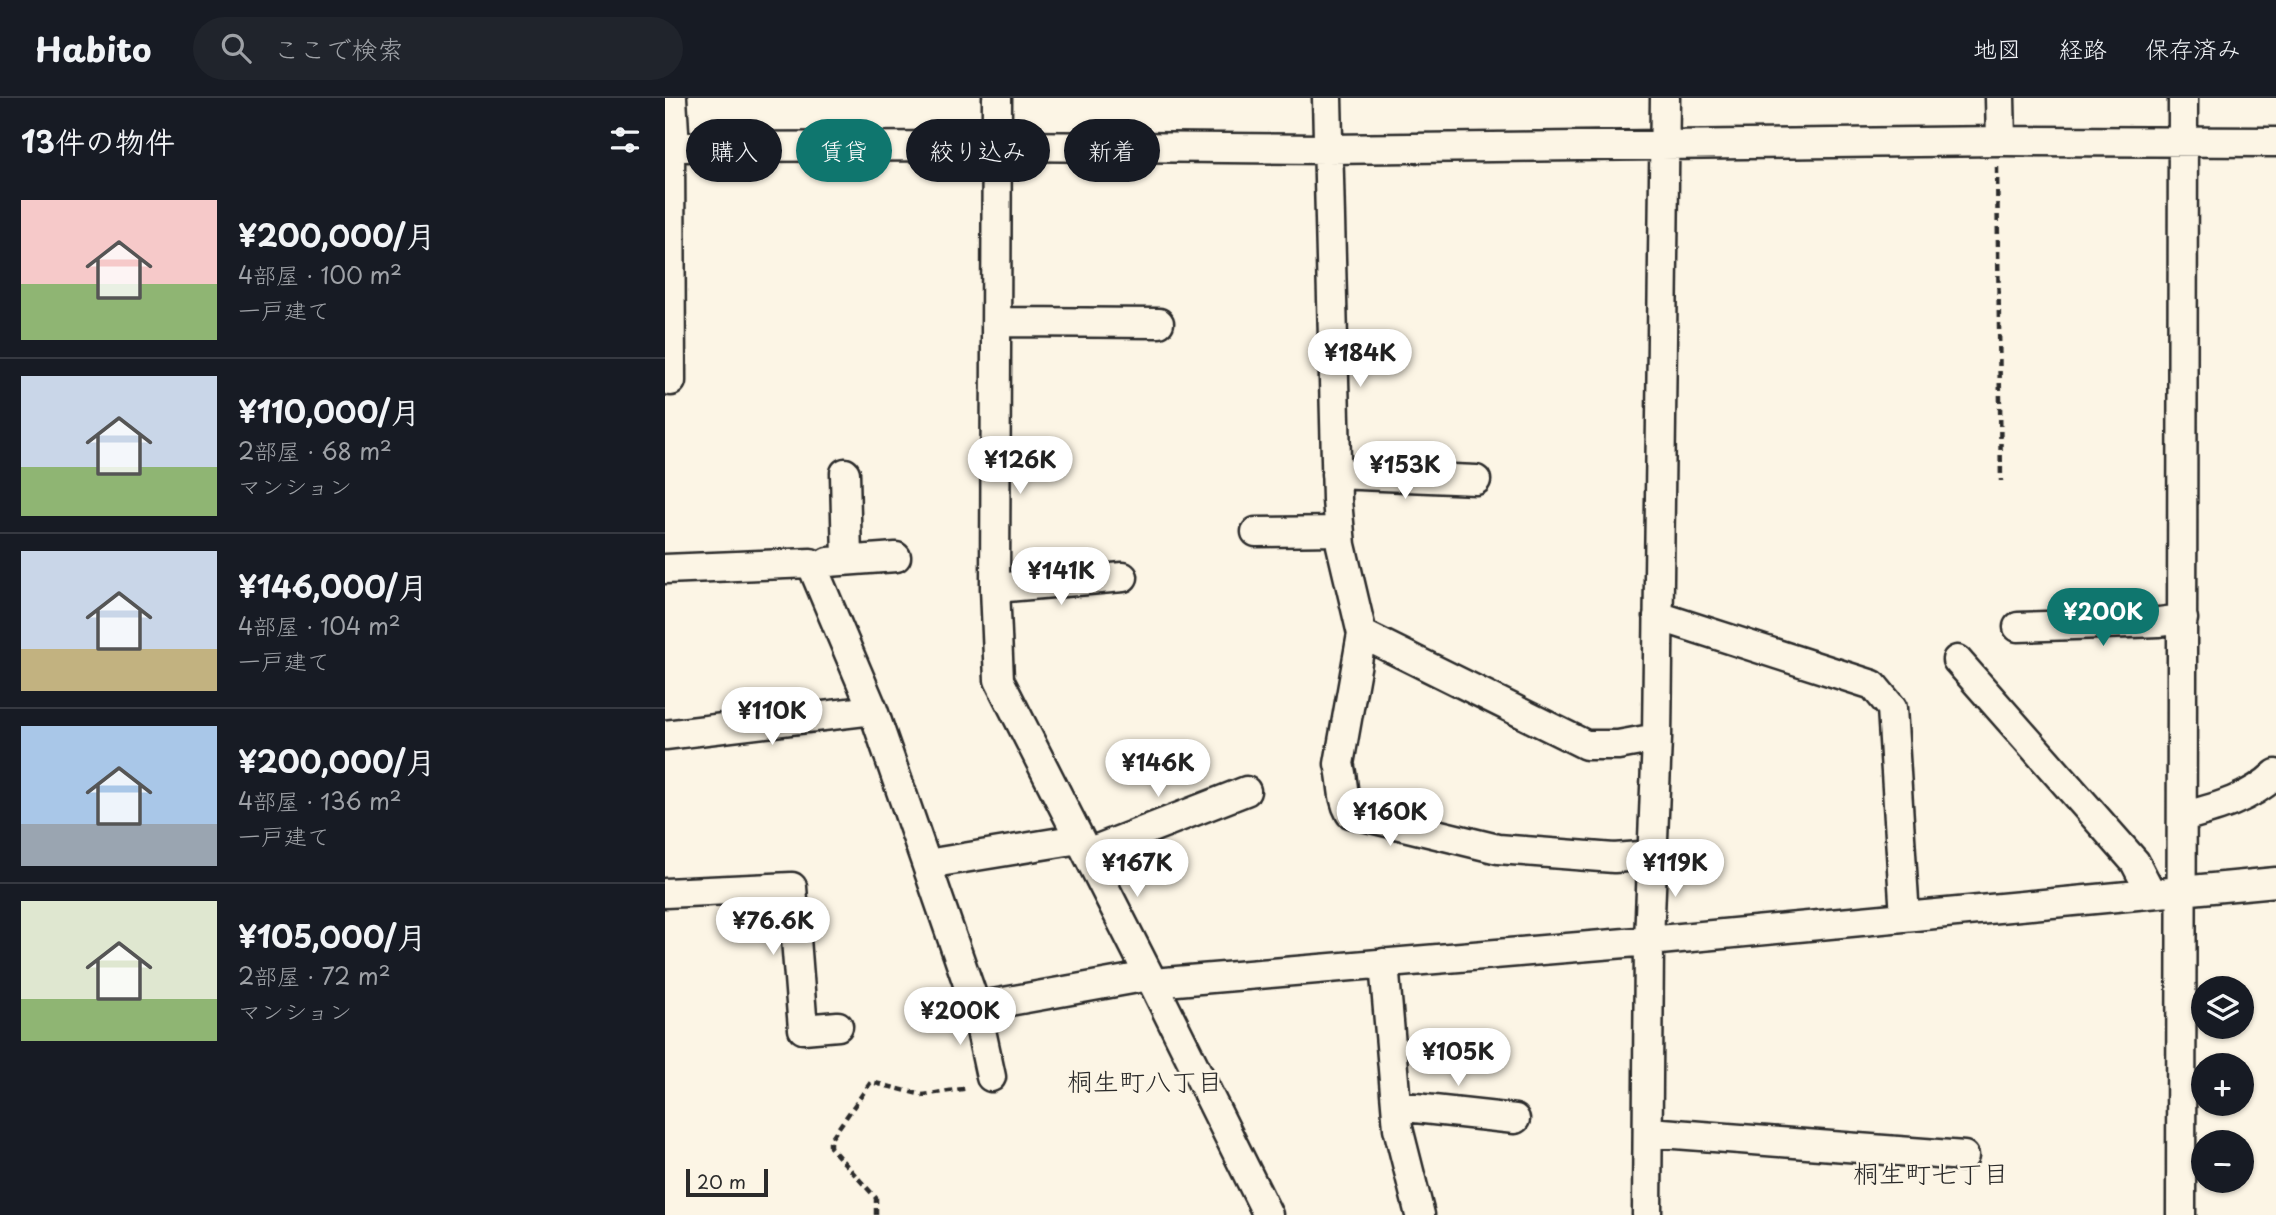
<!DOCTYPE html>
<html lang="ja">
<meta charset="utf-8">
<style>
:root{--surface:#171b24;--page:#20242c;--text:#f1f3f6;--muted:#9ea1a6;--line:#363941;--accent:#0f766e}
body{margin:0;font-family:"Playpen Sans","Klee One",sans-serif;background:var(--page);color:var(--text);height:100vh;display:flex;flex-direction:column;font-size:26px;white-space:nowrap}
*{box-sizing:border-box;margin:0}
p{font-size:23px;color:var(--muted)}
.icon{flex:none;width:38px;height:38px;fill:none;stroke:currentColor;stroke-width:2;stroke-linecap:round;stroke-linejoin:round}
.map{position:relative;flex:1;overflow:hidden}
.sheet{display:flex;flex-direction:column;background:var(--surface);width:665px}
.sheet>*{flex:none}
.top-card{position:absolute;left:21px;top:21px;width:665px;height:63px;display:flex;gap:14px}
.tools{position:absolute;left:1526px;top:878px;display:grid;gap:14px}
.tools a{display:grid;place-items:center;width:63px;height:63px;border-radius:50%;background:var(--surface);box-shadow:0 2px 5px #0004;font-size:35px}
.scale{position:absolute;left:21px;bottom:18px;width:82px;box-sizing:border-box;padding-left:7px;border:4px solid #2b2b2b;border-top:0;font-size:19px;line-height:24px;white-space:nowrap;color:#2b2b2b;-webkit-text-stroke:5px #fcf5e5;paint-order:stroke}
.price{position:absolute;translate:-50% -60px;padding:0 16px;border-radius:24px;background:#fff;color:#222;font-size:23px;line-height:46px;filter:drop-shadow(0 2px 4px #0008)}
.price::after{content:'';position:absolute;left:50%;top:42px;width:21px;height:16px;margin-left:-10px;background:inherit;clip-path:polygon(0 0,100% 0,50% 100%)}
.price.on{background:var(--accent);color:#fff}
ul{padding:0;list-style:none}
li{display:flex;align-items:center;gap:21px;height:175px;padding:0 21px}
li+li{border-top:2px solid var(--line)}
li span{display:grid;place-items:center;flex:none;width:196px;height:140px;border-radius:0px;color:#555}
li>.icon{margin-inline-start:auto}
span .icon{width:84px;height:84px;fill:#fffc;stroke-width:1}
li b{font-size:30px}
h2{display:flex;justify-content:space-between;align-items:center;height:84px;padding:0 21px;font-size:30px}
.chip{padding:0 24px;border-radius:32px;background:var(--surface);box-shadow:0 2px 5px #0004;font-size:24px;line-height:63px}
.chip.on{background:var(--accent);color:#fff}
header{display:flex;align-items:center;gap:42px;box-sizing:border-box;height:98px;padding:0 35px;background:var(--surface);border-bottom:2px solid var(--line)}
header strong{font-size:33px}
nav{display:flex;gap:38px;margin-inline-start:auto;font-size:24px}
.search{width:490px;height:63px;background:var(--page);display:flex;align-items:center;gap:18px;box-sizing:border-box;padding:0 24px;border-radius:38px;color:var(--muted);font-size:26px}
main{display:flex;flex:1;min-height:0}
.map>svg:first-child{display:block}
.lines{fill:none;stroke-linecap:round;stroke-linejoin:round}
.minor-casing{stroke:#2b2b2b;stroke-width:33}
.path{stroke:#2b2b2b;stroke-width:4.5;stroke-dasharray:7 5;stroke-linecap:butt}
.minor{stroke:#fcf5e5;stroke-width:28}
.labels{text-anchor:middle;stroke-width:5;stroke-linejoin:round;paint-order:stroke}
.neighbourhood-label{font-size:26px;fill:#2b2b2b;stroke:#fcf5e5}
</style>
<header>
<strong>Habito</strong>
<div class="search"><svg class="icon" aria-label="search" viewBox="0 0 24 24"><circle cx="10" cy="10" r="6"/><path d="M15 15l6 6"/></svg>ここで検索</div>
<nav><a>地図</a><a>経路</a><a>保存済み</a></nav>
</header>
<main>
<section class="sheet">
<h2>13件の物件<svg class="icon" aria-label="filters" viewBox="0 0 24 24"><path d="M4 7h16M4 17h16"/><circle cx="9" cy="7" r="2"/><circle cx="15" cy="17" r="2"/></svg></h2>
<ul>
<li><span style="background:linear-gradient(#f6c9c9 60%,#8fb573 0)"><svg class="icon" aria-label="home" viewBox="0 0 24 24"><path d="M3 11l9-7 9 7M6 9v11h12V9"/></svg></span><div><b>¥200,000/月</b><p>4部屋 · 100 m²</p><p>一戸建て</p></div></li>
<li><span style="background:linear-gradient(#c9d6e8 65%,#8fb573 0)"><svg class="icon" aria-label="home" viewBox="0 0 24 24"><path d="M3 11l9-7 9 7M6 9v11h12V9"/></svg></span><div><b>¥110,000/月</b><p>2部屋 · 68 m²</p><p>マンション</p></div></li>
<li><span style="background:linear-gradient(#c9d6e8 70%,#c2b280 0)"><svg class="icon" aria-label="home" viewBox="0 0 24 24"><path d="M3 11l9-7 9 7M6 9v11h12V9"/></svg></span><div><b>¥146,000/月</b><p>4部屋 · 104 m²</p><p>一戸建て</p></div></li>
<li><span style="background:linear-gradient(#a9c7e8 70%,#9aa5b1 0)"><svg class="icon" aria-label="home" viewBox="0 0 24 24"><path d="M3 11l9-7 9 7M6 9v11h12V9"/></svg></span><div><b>¥200,000/月</b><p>4部屋 · 136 m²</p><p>一戸建て</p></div></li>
<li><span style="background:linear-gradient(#dfe7d0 70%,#8fb573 0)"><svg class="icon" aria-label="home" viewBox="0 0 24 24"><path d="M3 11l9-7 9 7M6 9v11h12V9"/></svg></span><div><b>¥105,000/月</b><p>2部屋 · 72 m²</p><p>マンション</p></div></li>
</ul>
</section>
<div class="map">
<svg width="1611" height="1117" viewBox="0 0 1611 1117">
<rect width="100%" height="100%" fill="#fcf5e5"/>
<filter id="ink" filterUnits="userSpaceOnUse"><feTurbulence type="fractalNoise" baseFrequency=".0143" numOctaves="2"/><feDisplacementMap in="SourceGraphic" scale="14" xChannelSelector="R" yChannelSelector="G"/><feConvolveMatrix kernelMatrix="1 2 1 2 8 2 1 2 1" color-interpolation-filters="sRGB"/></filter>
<g filter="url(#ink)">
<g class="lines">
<defs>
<path id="minor" d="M7 0 10 50
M332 0 330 490 334 582 488 885 603 1117
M662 0 672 402 676 447 697 536 674 666C679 683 676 699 685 715L833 751 949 760 988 757
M1335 0 1336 43
M0 49 333 48 662 51 1336 43 1611 44
M5 49 6 283
M332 224 494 225
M180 375 182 462
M671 376 811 382
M591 434 674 433
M163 464 231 459
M0 471 146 465 208 612 311 909 484 878
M330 490 458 479
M993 518 1208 587 1227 610 1240 819
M1353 529 1494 524 1518 521
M697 536 921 647H953L992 640
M1292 562 1470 764 1486 795
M0 637 208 612
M1517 719C1550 710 1585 701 1611 676
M422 755 581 693
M262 766 414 741
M0 795 127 789 138 931 173 928
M719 865 733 1030 755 1117
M488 885 984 843 1611 784
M311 909 326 979
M732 1008 850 1021
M984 1034 1299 1058
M982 1117 984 843 992 640 1000 0
M1516 1117 1518 0"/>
</defs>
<!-- minor casing -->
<use href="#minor" class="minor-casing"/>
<!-- path -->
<path class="path" d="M1332 69 1336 383
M211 1117V1100L165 1049V1042L206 984 258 997 304 990"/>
<!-- minor -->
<use href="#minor" class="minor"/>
</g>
</g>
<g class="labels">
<!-- neighbourhood labels -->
<g class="neighbourhood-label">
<text x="480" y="993">桐生町八丁目</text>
<text x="1266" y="1085">桐生町七丁目</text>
</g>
</g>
</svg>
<div class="tools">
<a><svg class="icon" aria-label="layers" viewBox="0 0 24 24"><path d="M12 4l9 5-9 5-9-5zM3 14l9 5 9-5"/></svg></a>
<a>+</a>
<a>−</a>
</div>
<div class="scale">20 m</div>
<b class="price" style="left:695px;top:291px">¥184K</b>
<b class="price" style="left:355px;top:398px">¥126K</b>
<b class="price" style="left:740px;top:403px">¥153K</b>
<b class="price" style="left:396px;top:509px">¥141K</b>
<b class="price on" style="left:1438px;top:550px">¥200K</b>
<b class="price" style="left:107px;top:649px">¥110K</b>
<b class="price" style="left:493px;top:701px">¥146K</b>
<b class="price" style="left:725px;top:750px">¥160K</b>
<b class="price" style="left:472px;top:801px">¥167K</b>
<b class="price" style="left:1010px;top:801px">¥119K</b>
<b class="price" style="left:108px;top:859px">¥76.6K</b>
<b class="price" style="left:295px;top:949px">¥200K</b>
<b class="price" style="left:793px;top:990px">¥105K</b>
<div class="top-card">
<a class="chip">購入</a>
<a class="chip on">賃貸</a>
<a class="chip">絞り込み</a>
<a class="chip">新着</a>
</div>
</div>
</main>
